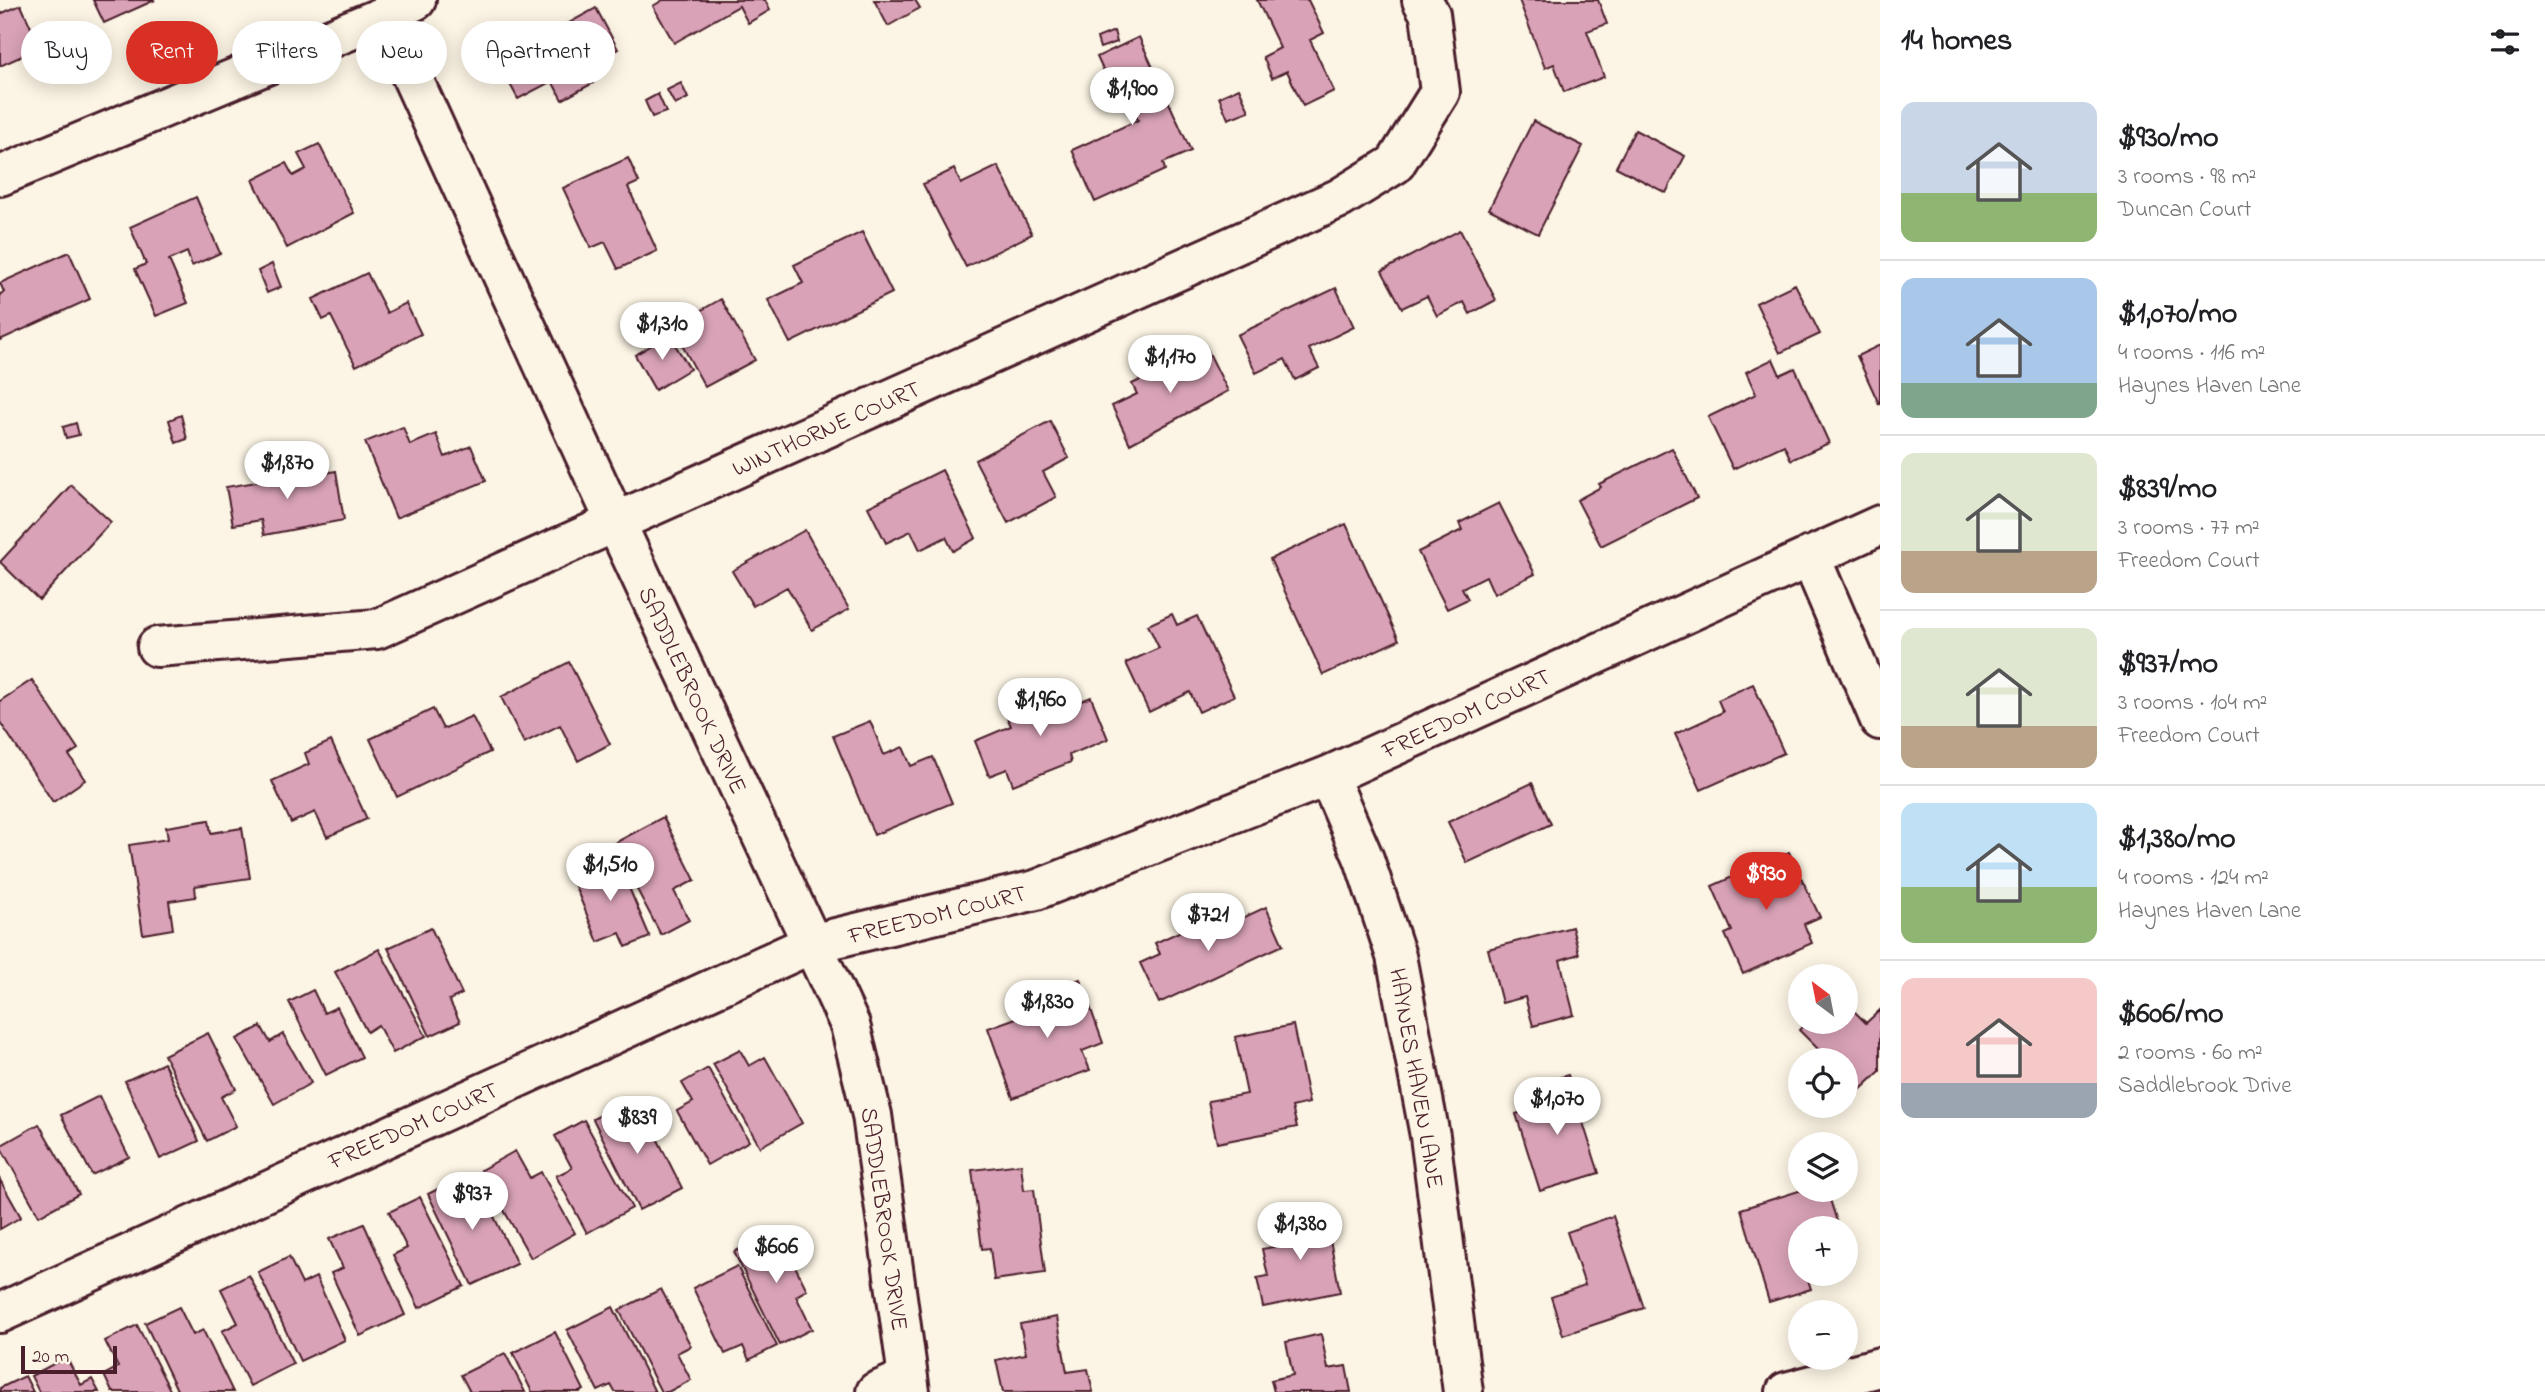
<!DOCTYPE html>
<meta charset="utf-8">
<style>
:root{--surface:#fff;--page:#f6f6f6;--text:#202124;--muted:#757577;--line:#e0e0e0;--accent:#d93025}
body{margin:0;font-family:"Indie Flower",sans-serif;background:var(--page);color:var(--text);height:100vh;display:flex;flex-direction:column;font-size:26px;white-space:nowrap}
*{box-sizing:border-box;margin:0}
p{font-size:23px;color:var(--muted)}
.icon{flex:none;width:38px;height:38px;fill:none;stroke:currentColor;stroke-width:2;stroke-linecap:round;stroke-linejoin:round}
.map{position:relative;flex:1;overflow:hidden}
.details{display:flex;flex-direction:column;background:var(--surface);width:665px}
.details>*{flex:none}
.top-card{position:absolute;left:21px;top:21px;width:665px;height:63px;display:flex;gap:14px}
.needle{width:46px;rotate:328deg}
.tools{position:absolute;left:1788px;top:964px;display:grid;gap:14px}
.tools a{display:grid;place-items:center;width:70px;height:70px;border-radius:50%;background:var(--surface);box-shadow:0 4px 18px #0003;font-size:35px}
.scale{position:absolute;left:21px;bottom:18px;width:96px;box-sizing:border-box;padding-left:7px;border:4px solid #4a1f2b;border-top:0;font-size:19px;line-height:24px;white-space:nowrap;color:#4a1f2b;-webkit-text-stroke:5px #fcf5e5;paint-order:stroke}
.price{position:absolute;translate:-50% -60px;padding:0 16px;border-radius:24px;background:#fff;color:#222;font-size:23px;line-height:46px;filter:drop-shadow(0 2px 4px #0008)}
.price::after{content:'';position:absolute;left:50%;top:42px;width:21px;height:16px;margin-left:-10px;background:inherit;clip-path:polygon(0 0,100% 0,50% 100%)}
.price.on{background:var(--accent);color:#fff}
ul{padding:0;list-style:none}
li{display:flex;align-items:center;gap:21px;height:175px;padding:0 21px}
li+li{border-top:2px solid var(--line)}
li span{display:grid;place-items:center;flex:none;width:196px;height:140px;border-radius:14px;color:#555}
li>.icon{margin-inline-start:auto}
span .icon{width:84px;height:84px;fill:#fffc;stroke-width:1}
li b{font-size:30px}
h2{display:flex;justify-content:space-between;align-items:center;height:84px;padding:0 21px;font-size:30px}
.tag{padding:0 24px;border-radius:32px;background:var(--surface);box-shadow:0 4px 18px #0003;font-size:24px;line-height:63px}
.tag.on{background:var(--accent);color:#fff}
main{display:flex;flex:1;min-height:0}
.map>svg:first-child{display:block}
.building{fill:#d9a2b7;stroke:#4a1f2b;stroke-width:2}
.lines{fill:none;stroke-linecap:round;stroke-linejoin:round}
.minor-casing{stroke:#4a1f2b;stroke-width:44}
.minor{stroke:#fcf5e5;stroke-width:38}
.labels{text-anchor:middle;stroke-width:7;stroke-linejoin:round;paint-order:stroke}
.street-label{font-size:24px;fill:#4a1f2b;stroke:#fcf5e5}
</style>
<main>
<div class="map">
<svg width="1880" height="1392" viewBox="0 0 1880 1392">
<rect width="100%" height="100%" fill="#fcf5e5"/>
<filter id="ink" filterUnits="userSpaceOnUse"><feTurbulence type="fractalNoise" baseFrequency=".0143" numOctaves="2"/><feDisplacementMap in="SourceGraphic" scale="14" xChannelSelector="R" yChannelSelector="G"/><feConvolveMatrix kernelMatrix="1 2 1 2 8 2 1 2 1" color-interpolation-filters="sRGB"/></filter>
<g filter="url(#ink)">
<!-- building -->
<path class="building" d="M93 0H155L104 23Z
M663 0H765L770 10 748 23 739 6 674 43 653 6Z
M874 0H915L920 8 888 26Z
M1257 0H1308L1324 33 1310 40 1334 91 1303 106 1287 71 1272 78 1263 57 1280 48Z
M1519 0H1598L1607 24 1587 31 1604 77 1564 92 1554 64 1545 68Z
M21 5 40 48 0 66V14Z
M596 8 618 49 584 68 593 83 562 100 552 81 518 99 498 62Z
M1114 31 1117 42 1100 48 1097 38Z
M1139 37 1191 151 1163 163 1165 170 1095 202 1072 150 1138 120 1128 98 1118 102 1097 57Z
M681 83 688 98 675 105 667 90Z
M1239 88 1249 111 1228 119 1219 97Z
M658 94 666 112 652 117 645 101Z
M1533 121 1583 146 1538 234 1489 209Z
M1635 130 1685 156 1666 193 1616 167Z
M319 144 354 213 287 248 253 180 286 163 293 176 306 169 298 154Z
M628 158 639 182 628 187 657 251 618 269 605 242 591 248 563 188Z
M998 166 1032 234 966 267 923 184 954 169 961 184Z
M196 197 220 253 192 266 187 252 169 260 188 303 156 316 135 269 146 264 130 227Z
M1460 230 1496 300 1470 314 1464 302 1437 316 1427 296 1402 308 1382 271Z
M862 232 892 293 790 343 768 300 803 283 794 265Z
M69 252 90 299 0 340V294L4 292 0 283Z
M272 264 281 287 267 293 258 271Z
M367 273 387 313 406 303 421 334 356 366 331 316 323 320 313 299Z
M1795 284 1820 334 1780 353 1756 303Z
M1336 288 1354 327 1309 349 1319 368 1295 380 1285 359 1256 373 1237 335Z
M721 299 755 360 705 387 672 327Z
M669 335 690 369 655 390 635 355Z
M1880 345V403L1879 404 1857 356Z
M1206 347 1228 391 1130 444 1112 406 1137 394 1132 384Z
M1773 359 1780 375 1795 368 1829 443 1791 460 1784 445 1733 469 1708 417 1756 394 1746 372Z
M181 415 187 439 176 443 169 420Z
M1050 421 1069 458 1043 472 1056 497 1008 523 975 460Z
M76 423 79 435 66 438 63 427Z
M403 427 410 445 436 434 445 457 471 446 486 481 396 518 365 442Z
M1672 448 1697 498 1601 546 1577 500 1601 487 1599 484Z
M297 462 300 478 336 471 344 520 264 535 261 520 233 525 226 487 274 479 272 467Z
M942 470 976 538 953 551 946 537 920 550 911 531 886 543 868 507Z
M71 485 111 522 39 600 0 562Z
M1499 503 1535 574 1494 594 1486 576 1462 588 1468 599 1447 609 1418 552 1462 530 1459 523Z
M1346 524 1399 640 1323 675 1270 559Z
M805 530 849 609 812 630 787 587 753 606 732 571Z
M1172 614 1177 625 1197 616 1234 696 1199 712 1190 692 1149 712 1126 663 1159 648 1148 625Z
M569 662 610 744 578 761 560 725 524 743 501 697Z
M32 680 78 749 69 755 85 780 53 802 0 722V701Z
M1753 684 1784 753 1701 790 1675 734 1723 712 1718 700Z
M1042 692 1051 713 1091 697 1108 739 1069 755 1071 762 1013 785 1007 769 989 776 975 741 1011 726 1003 708Z
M433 709 443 729 472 716 490 752 397 797 370 739Z
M870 721 884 755 903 747 911 766 933 757 952 803 874 835 833 736Z
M331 741 367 819 327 837 315 812 291 823 272 781 309 764 305 753Z
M1532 783 1551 824 1467 863 1448 822Z
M663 817 695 880 674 891 689 920 661 935 613 844Z
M209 820 211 833 242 828 250 878 195 886 196 897 169 901 173 929 143 934 129 845 168 839 166 827Z
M1789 852 1820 917 1804 924 1812 943 1743 974 1725 934 1732 931 1712 886Z
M616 857 650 937 626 947 620 933 598 942 571 876Z
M1266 907 1283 945 1159 1003 1140 963 1160 954 1155 943 1213 916 1219 929Z
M1572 927 1579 954 1560 960 1574 1015 1533 1026 1525 997 1502 1003 1488 949Z
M431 928 462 994 449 1000 460 1022 430 1036 388 948Z
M379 949 426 1036 393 1053 378 1025 367 1032 335 972Z
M1080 979 1103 1043 1082 1051 1090 1070 1013 1098 988 1028 1030 1013 1025 999Z
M313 990 324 1013 337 1007 362 1057 326 1075 289 1002Z
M1846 1003 1866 1023 1880 1010V1071L1858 1092 1846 1079V1060H1829L1799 1030 1807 1022H1846Z
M1293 1025 1309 1103 1292 1107 1297 1127 1217 1143 1208 1101 1247 1094 1235 1037Z
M261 1026 270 1042 283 1034 311 1083 274 1104 237 1039Z
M208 1033 236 1089 221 1097 236 1126 207 1141 164 1055Z
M740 1050 749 1066 765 1057 802 1123 760 1147 713 1064Z
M164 1063 199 1141 160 1159 125 1081Z
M708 1068 749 1141 707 1165 677 1111 693 1102 682 1083Z
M1568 1075 1599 1173 1540 1191 1516 1114 1544 1106 1537 1084Z
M99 1096 129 1157 92 1175 61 1115Z
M628 1101 642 1129 650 1124 682 1188 639 1210 593 1119Z
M584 1120 632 1208 587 1233 556 1176 572 1168 555 1136Z
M39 1124 79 1194 39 1216 0 1146Z
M515 1151 530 1178 541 1172 575 1233 531 1258 481 1170Z
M1021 1164 1024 1190 1034 1189 1045 1273 994 1280 990 1248 982 1249 972 1170Z
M462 1177 475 1205 486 1200 517 1264 472 1285 428 1194Z
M0 1180 21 1217 0 1229Z
M1802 1190H1827L1839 1228H1801V1274H1806L1811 1289 1769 1302 1741 1209Z
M420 1197 464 1286 419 1308 393 1255 407 1248 389 1212Z
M1324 1209 1340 1292 1263 1307 1257 1278 1268 1276 1262 1249 1289 1244 1284 1217Z
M1613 1216 1644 1308 1563 1335 1551 1297 1585 1285 1567 1232Z
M364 1224 405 1315 360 1336 331 1273 343 1268 329 1239Z
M777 1230 807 1290 796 1296 812 1329 780 1345 734 1252Z
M289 1257 302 1284 316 1277 345 1340 300 1361 258 1272Z
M737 1266 777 1346 749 1360 743 1346 725 1354 693 1288Z
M249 1275 293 1364 250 1386 222 1331 238 1323 221 1289Z
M661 1289 691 1346 677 1353 691 1380 668 1392H661L619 1310Z
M179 1307 193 1335 203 1330 233 1392H178L145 1323Z
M613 1307 655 1392H615L611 1385 598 1391 567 1330Z
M1057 1317 1067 1372 1088 1369 1093 1392H1003L996 1360 1026 1354 1020 1324Z
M137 1325 171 1392H112L104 1375 118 1367 105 1341Z
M555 1332 584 1390 580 1392H532L513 1353Z
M1321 1334 1328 1369 1346 1366 1351 1392H1274L1271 1380 1293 1375 1286 1342Z
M505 1353 525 1392H470L461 1375Z
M66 1357 81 1385 92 1379 99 1392H39L31 1376Z
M25 1376 33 1392H0V1388Z"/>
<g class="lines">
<defs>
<path id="minor" d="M384 16 616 523 850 1025 872 1115 910 1392
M0 176 384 16 416 0
M1810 556 1880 720
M157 647 377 629 1340 198 1395 164 1440 92 1430 14 1422 0
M1328 776 1364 859 1396 956 1430 1136 1463 1392
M0 1313 811 944 1036 890 1328 776 1880 525
M876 1392 908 1378
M1786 1392 1880 1367"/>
</defs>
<!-- minor casing -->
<use href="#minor" class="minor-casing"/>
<!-- minor -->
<use href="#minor" class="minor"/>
</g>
</g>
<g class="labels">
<!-- street labels -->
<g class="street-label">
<text transform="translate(826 428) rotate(-24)" y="8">WINTHORNE COURT</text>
<text transform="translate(693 690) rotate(65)" y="8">SADDLEBROOK DRIVE</text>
<text transform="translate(1466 713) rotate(-25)" y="8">FREEDOM COURT</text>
<text transform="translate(937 914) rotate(-14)" y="8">FREEDOM COURT</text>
<text transform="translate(1417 1078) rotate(80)" y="8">HAYNES HAVEN LANE</text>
<text transform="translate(413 1125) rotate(-24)" y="8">FREEDOM COURT</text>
<text transform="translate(885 1219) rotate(82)" y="8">SADDLEBROOK DRIVE</text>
</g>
</g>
</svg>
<div class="tools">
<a><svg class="needle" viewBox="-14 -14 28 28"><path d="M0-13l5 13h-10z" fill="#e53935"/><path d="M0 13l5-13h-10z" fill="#757577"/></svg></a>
<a><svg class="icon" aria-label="locate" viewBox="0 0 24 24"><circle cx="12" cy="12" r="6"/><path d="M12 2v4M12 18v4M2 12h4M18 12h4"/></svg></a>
<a><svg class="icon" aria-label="layers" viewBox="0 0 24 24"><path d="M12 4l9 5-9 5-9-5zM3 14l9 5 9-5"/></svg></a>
<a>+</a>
<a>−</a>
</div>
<div class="scale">20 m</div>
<b class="price" style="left:1132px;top:127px">$1,900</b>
<b class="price" style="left:662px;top:362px">$1,310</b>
<b class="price" style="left:1170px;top:395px">$1,170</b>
<b class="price" style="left:287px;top:501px">$1,870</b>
<b class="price" style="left:1040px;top:738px">$1,960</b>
<b class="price" style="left:610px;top:903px">$1,510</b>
<b class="price on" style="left:1766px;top:912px">$930</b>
<b class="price" style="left:1208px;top:953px">$721</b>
<b class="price" style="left:1047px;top:1040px">$1,830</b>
<b class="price" style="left:1557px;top:1137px">$1,070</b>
<b class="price" style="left:637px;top:1156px">$839</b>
<b class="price" style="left:472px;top:1232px">$937</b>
<b class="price" style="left:1300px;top:1262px">$1,380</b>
<b class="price" style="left:776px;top:1285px">$606</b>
<div class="top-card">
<a class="tag">Buy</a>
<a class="tag on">Rent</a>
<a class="tag">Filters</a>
<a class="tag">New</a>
<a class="tag">Apartment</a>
</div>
</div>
<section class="details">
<h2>14 homes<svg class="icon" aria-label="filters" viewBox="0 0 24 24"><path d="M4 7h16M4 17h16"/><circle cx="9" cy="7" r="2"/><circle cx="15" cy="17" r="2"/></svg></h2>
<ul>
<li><span style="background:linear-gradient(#c9d6e8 65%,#8fb573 0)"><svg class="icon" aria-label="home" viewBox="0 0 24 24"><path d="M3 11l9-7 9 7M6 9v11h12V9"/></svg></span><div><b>$930/mo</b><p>3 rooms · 98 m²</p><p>Duncan Court</p></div></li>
<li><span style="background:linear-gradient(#a9c7e8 75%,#7fa58c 0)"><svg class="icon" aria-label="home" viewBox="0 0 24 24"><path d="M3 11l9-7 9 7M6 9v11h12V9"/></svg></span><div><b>$1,070/mo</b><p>4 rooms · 116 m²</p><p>Haynes Haven Lane</p></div></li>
<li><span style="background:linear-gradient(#dfe7d0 70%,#b9a48a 0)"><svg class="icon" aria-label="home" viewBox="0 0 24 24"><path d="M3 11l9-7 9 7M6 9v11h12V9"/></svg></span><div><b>$839/mo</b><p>3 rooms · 77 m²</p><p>Freedom Court</p></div></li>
<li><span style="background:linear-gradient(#dfe7d0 70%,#b9a48a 0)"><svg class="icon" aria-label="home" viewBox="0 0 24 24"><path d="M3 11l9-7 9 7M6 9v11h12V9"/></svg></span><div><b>$937/mo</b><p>3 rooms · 104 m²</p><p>Freedom Court</p></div></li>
<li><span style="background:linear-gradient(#bfe0f5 60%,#8fb573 0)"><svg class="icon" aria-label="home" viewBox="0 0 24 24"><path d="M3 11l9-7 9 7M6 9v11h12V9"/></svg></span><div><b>$1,380/mo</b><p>4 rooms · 124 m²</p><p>Haynes Haven Lane</p></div></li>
<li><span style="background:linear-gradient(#f6c9c9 75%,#9aa5b1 0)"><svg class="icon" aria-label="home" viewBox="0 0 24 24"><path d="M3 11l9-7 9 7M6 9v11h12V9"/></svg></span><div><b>$606/mo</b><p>2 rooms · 60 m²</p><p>Saddlebrook Drive</p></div></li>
</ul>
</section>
</main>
